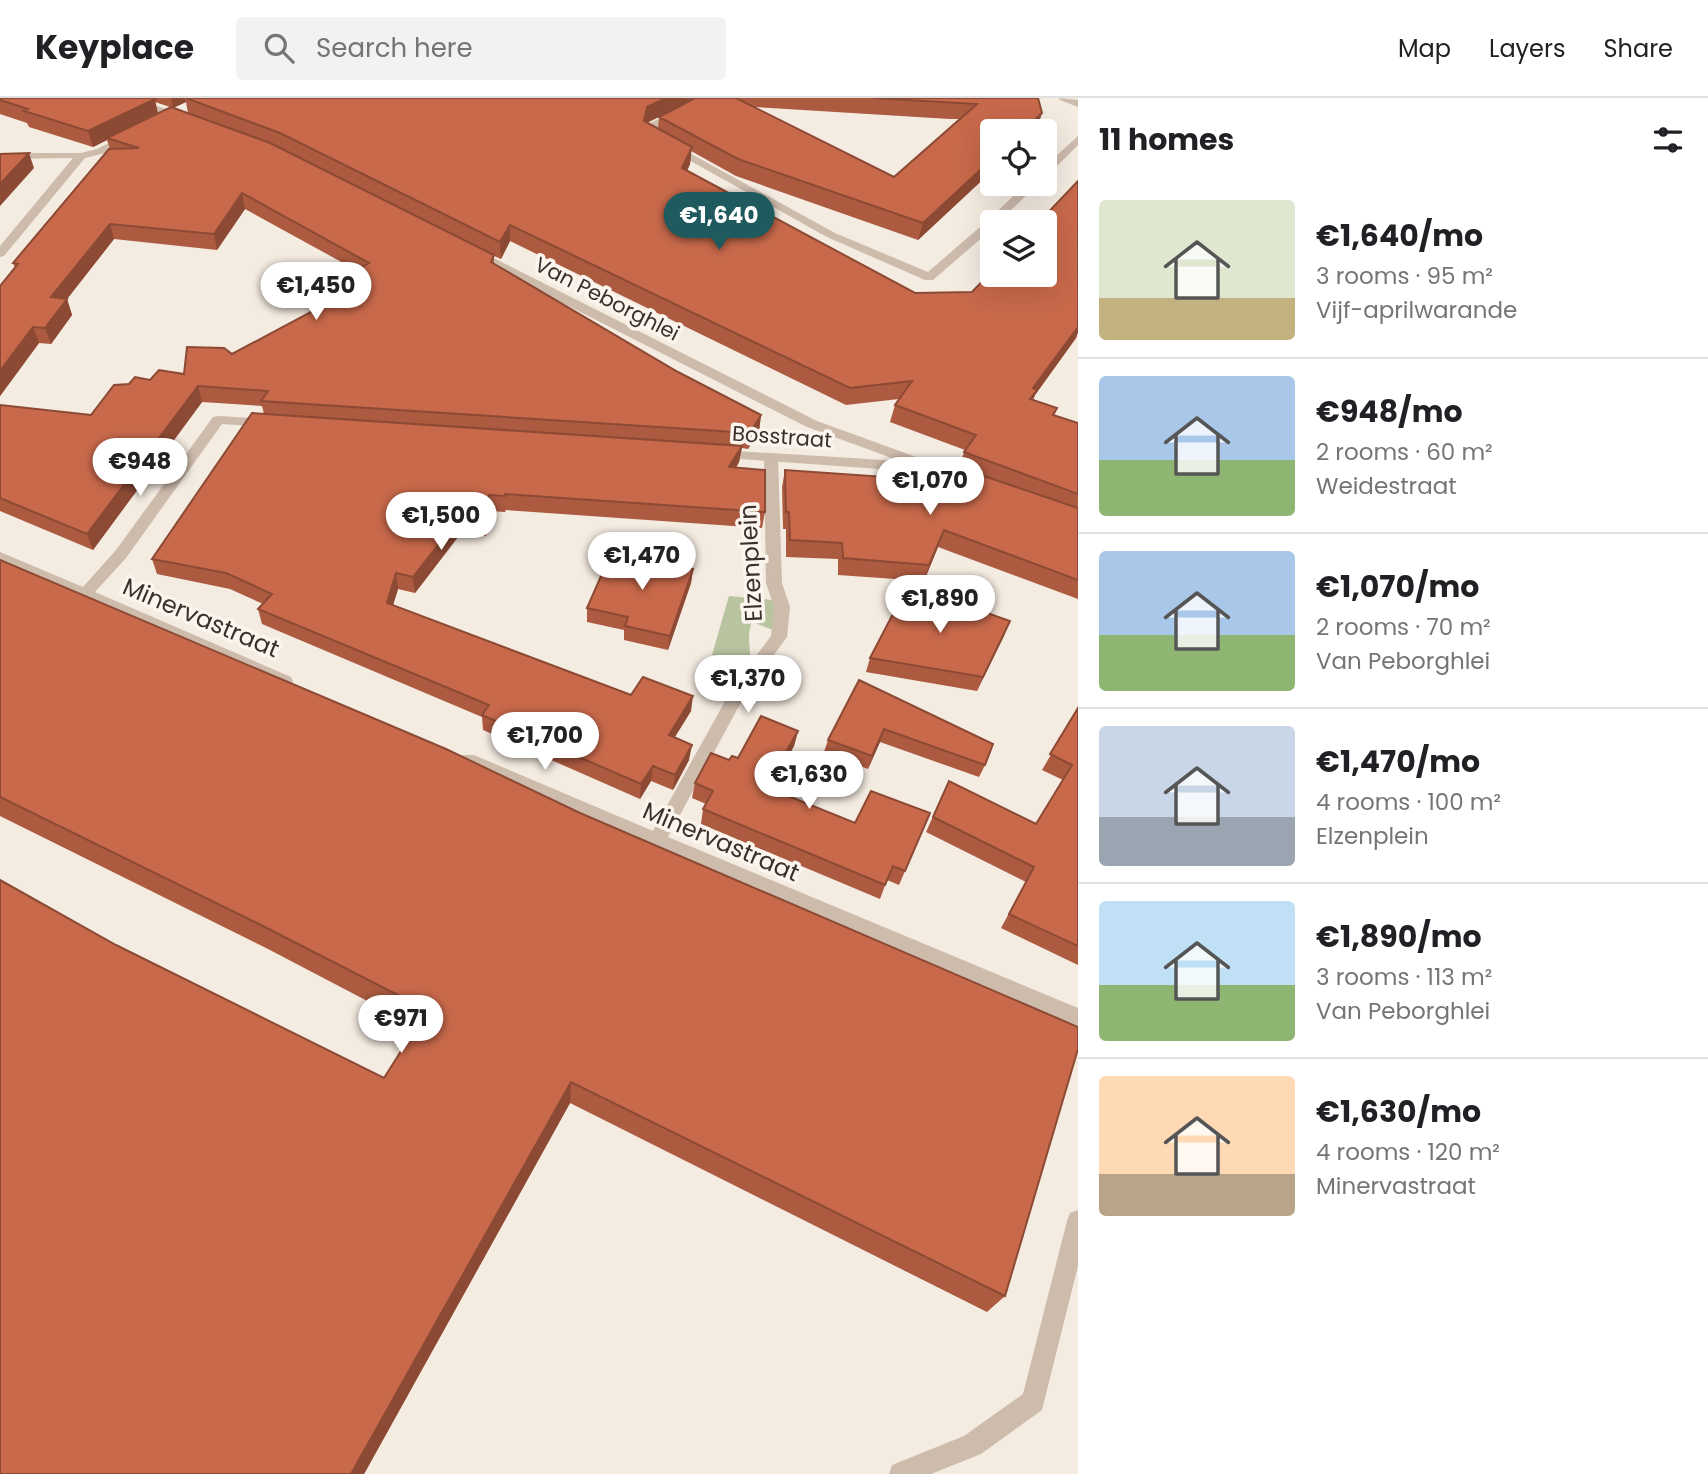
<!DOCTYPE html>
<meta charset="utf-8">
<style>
:root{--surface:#fff;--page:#f2f2f2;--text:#202124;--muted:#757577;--line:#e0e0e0;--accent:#1f5a5e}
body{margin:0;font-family:Poppins,sans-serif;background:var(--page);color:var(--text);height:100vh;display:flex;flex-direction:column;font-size:26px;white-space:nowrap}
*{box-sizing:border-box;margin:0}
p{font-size:23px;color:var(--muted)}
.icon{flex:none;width:38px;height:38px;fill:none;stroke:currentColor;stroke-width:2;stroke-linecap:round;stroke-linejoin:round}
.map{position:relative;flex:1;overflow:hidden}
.panel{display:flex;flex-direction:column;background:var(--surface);width:630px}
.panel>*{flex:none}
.controls{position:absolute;left:980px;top:21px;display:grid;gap:14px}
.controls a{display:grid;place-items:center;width:77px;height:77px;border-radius:7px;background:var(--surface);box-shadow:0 7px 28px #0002;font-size:35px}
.price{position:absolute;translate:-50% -60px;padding:0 16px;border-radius:24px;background:#fff;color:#222;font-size:23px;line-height:46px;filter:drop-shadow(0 2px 4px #0008)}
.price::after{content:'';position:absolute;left:50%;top:42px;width:21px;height:16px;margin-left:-10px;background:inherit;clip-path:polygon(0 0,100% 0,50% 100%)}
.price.current{background:var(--accent);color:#fff}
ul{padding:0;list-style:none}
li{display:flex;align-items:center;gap:21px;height:175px;padding:0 21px}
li+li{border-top:2px solid var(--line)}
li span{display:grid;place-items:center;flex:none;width:196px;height:140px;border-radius:7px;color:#555}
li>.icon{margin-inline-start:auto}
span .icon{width:84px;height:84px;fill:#fffc;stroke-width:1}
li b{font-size:30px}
h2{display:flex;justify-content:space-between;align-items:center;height:84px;padding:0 21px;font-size:30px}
header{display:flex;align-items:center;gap:42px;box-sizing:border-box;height:98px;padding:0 35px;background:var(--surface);border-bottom:2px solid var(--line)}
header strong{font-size:33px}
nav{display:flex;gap:38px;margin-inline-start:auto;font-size:24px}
.search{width:490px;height:63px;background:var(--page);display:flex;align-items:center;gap:18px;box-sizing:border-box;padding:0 24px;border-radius:7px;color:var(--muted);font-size:26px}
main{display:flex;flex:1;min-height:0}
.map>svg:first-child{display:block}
.green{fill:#b8c4a0}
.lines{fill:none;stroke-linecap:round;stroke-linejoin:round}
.pedestrian{fill:#cdbbac;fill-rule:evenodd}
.minor{fill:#cdbbac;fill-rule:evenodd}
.wall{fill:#ac5a40;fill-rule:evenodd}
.shaded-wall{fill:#8c4a34}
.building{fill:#c8694b;stroke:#8c4a34;stroke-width:2}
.labels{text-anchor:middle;stroke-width:7;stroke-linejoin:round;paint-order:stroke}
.far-street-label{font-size:21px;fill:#3b302b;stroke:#fbf5ee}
.street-label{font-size:24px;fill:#3b302b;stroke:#fbf5ee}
</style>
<header>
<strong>Keyplace</strong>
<div class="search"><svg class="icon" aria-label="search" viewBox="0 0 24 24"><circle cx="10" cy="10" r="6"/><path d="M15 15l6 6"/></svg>Search here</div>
<nav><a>Map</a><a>Layers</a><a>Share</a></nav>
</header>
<main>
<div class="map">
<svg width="1078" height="1376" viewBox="0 0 1078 1376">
<rect width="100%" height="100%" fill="#f4ebe1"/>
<!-- green -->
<path class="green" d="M729 498 772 502 776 513 773 532 752 524C745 541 753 554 749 569L712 557Z"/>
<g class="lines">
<!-- pedestrian -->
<path class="pedestrian" d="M771 355 778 359 782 485 774 490 766 485 764 359Z"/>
<!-- minor -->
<path class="minor" d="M120 0H135L191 20 182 22Z
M704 0H717L657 30 655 36 835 135 928 174 988 122 1026 86H1038L999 124H992V131L933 182H925L827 139 644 37 648 26Z
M1059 0 1078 2V9L1060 2Z
M125 37 134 39 105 55 85 60 4 158 0 159V148L73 60 0 61V55H81L97 51Z
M1078 38V47L1049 76 1045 77V68Z
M470 152H478L817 323 974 380 976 383 969 388 914 368 907 373 714 359V353L719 352 900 363 807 329 470 158Z
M218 318 268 321 275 325 268 329 222 326 126 460 95 494 291 579 293 583 291 587 285 589 0 465V454L83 489 116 452 213 319Z
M774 480 782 485 790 509 787 539 746 595 668 739 1078 910V928L650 749 462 667 459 662 462 657H474L653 733 734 587 771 538 774 509 766 485Z
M1078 1112V1168L1042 1312 981 1356 931 1376H889L892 1367 964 1338 1023 1296 1067 1123 1070 1115Z"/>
</g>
<!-- wall -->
<path class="wall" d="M0 0H1038L1037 31 992 33V73L918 142 736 78 691 53 690 66 687 73 915 195 972 194 1078 83V234L1076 240 1035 297 1033 302 1057 310 1054 317 1078 325V501L938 449 924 483 838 477V461L786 459V431H783L782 389 785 372 943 383 958 370 965 352 890 324 895 307 899 301 846 307 510 143 501 161 494 158V166L678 274 761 317 759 333 748 351 742 350 739 364 736 370 765 414 762 430 506 412 505 414 489 413 486 438 461 435 415 495 398 491 393 507 631 597 691 613 674 640 689 662 673 692 651 683 640 701 483 632 482 619 262 526 258 511 263 506 230 491 157 476 152 461 264 316 262 308 202 304 93 452 0 413V307L91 317 129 286 184 276 232 256 356 190 353 174 356 172 245 111 217 152 114 141 67 201 72 217 51 246 39 245 0 298V188L15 170 13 165 110 51 107 42 93 49 29 29 27 25 0 16ZM155 4 170 9 158 15ZM186 4 188 15 173 10ZM754 9 950 21H960L894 79ZM665 16 659 19 658 31 647 25Z
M0 462 1005 1198 987 1214 570 1005 364 1376H0L116 847 384 980 417 929 268 851 0 718Z
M693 471 691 485 668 552 624 542V532L587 524V510Z
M1010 523 977 593 866 574 870 560Z
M859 582 985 667 979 679 880 644 868 671 824 654 828 642Z
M1078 610V867L1001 830 1026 784 926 734 949 683 1036 726 1063 682 1042 672Z
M798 633 794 648 770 691 855 725 930 715 899 787 887 782 880 801 701 726 703 711 706 706 692 700 695 685 729 662 738 660Z"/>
<!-- shaded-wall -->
<path class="shaded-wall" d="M171 0H185L186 4 173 10Z
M666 0H698L646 25 644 23 647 9Z
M155 1 158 17 107 40V42L93 49 88 33Z
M1042 15 1037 31 1035 33H1023Z
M692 49 690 66 681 86 682 70Z
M29 55 34 70 0 108V86Z
M992 61V73L918 142 923 125Z
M242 95 245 111 217 152 214 136Z
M110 126 114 141 67 201 72 217 51 246 45 230 51 199Z
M510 127V143L501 161 500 144Z
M1078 224V234L1076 240 1035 297 1030 308 1024 318 1033 290Z
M33 229 39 245 0 298V273Z
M198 288 202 304 93 452 87 436Z
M761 317 759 333 748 351 750 335Z
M742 348 739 364 726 385 729 369Z
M489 397V413L486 438 485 422Z
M460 419 461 435 415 495 413 479Z
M944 432 938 449 924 483 929 467Z
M693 471 691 485 668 552 670 538Z
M396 475 398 491 389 520 387 505Z
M1010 523 1004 538 977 593 983 579Z
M693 598 691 613 667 652 669 637Z
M884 631 880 644 868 671 872 658Z
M798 633 794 648 763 704 766 689Z
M692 647 689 662 673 692 675 677Z
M653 668 651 683 640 701 641 686Z
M571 984 570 1005 364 1376H351Z"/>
<!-- building -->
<path class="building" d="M0 0H151L155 1 88 33 24 13 28 11 0 2Z
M186 0H666L647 9 644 23 692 49 682 70 915 195 972 194 992 173V177H1045V124H1039L1078 83V229L1033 290 1037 292 1030 301 1057 310 1053 317 1078 325V396L964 354 976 337 895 307 912 283 850 290 510 127 500 144 280 35Z
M695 0H736L894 79 977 6 873 0H1038L1042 15 1023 33H992V61L923 125 738 61 659 19Z
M171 9 270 45 494 157 491 164 678 274 761 317 750 335 261 303 268 293 198 288 87 436 0 400V307L91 317 114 287 129 286 135 279 150 282 159 272 184 276 187 249 224 250 232 256 369 183 353 174 369 165 242 95 214 136 110 126 51 199 67 201 45 230 33 229 0 273V188L18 166 13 165 109 51 139 50 107 40Z
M29 55 0 86V56Z
M252 315 742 348 729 369 765 372V414L505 396V398L489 397 485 422 460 419 413 479 396 475 387 505 631 597 643 579 693 598 669 637 692 647 675 677 653 668 641 686 482 617 489 607 258 511 272 496 226 475 152 461Z
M954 368 1078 410V482L944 432 929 467 843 460 842 445 790 442 789 414H786L785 372 943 383Z
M612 453 693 471 670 538 625 528 628 519 587 510Z
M0 462 446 651 580 715 1078 929V951L1005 1198 571 984 351 1376H0V782L116 847 384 980 427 912 259 826 0 699Z
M908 487 1010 523 983 579 870 560Z
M859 582 993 646 985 667 884 631 872 658 828 642Z
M1078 610V848L1009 816 1034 769 933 719 949 683 1036 726 1072 667 1050 656Z
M761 618 798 633 766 689 855 725 871 693 930 715 905 773 893 768 885 787 703 711 713 693 695 685 711 655 729 662 732 658 738 660Z"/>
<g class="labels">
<!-- far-street labels -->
<g class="far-street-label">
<text transform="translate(607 201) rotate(27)" y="7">Van Peborghlei</text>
<text transform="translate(782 339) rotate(4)" y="7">Bosstraat</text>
</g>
<!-- street labels -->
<g class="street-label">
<text transform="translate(751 465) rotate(-93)" y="8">Elzenplein</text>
<text transform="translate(201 520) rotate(23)" y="8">Minervastraat</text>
<text transform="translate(721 744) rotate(23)" y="8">Minervastraat</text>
</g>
</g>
</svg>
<div class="controls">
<a><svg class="icon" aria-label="locate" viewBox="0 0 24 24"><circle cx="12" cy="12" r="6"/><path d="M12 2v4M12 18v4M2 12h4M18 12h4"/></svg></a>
<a><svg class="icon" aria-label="layers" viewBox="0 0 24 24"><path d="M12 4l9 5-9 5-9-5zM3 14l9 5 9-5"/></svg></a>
</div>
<b class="price current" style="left:719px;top:154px">€1,640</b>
<b class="price" style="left:316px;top:224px">€1,450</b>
<b class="price" style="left:140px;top:400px">€948</b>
<b class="price" style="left:930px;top:419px">€1,070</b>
<b class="price" style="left:441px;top:454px">€1,500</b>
<b class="price" style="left:642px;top:494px">€1,470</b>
<b class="price" style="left:940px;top:537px">€1,890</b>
<b class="price" style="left:748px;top:617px">€1,370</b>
<b class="price" style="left:545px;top:674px">€1,700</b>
<b class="price" style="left:809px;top:713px">€1,630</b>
<b class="price" style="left:401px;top:957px">€971</b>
</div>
<section class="panel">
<h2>11 homes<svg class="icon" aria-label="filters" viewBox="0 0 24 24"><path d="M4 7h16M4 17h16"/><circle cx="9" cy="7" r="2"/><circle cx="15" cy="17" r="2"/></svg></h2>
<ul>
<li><span style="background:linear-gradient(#dfe7d0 70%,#c2b280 0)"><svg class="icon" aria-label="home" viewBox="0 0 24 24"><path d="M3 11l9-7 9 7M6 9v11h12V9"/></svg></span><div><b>€1,640/mo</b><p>3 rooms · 95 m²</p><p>Vijf-aprilwarande</p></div></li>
<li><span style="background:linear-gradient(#a9c7e8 60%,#8fb573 0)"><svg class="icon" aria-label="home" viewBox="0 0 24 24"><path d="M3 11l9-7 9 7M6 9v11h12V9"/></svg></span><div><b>€948/mo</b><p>2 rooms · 60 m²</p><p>Weidestraat</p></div></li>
<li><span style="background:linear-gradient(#a9c7e8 60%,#8fb573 0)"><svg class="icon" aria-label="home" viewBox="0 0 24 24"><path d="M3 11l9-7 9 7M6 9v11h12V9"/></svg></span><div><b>€1,070/mo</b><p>2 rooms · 70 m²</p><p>Van Peborghlei</p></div></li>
<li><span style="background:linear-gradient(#c9d6e8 65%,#9aa5b1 0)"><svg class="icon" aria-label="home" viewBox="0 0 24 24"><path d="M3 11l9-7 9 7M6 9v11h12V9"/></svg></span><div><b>€1,470/mo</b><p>4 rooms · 100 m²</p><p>Elzenplein</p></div></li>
<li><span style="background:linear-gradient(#bfe0f5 60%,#8fb573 0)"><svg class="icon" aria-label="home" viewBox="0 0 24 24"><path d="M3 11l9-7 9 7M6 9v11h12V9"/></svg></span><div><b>€1,890/mo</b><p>3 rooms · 113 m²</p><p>Van Peborghlei</p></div></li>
<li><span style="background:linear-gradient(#ffd9b3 70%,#b9a48a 0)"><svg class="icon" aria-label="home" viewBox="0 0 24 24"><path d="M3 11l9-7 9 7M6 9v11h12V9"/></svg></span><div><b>€1,630/mo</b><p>4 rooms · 120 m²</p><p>Minervastraat</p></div></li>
</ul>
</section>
</main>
